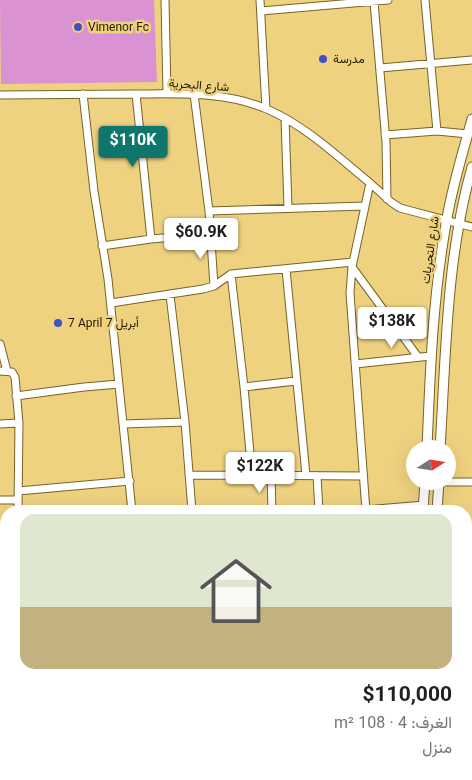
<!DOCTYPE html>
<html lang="ar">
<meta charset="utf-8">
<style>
:root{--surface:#fff;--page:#f2f2f2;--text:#202124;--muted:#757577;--accent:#0f766e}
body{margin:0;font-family:Georgia,Vazirmatn,serif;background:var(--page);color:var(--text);direction:rtl;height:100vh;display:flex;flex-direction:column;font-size:19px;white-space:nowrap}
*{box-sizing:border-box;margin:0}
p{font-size:16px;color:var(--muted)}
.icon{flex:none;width:28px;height:28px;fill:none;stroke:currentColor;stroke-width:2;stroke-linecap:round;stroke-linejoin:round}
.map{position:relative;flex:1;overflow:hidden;direction:ltr}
.drawer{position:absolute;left:0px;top:505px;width:472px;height:275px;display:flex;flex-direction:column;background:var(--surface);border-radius:20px 20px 0 0;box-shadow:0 5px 20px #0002;direction:rtl}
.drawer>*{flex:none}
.needle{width:32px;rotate:78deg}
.controls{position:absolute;left:406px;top:440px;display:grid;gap:10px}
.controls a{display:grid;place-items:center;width:50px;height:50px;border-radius:50%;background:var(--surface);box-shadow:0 5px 20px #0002;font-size:25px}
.price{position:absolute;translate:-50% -42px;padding:0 11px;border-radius:5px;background:#fff;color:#222;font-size:16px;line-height:32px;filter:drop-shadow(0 1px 2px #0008)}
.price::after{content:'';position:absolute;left:50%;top:30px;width:15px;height:11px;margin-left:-8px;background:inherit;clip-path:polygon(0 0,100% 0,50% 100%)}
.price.current{background:var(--accent);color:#fff}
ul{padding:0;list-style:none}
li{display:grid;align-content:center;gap:10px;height:265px;padding:0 20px}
li span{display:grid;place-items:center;height:155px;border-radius:15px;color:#555}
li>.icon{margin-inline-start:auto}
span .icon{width:90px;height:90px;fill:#fffc;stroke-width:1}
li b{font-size:21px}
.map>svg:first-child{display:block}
.green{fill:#db92d3}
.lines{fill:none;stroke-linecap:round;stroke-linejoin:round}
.minor-casing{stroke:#786324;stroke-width:9}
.major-casing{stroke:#786324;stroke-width:11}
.minor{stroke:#fff;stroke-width:7}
.major{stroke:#fff;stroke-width:9}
.poi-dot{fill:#3c51c4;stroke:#efd280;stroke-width:2}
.labels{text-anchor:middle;stroke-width:5;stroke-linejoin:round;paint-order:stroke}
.poi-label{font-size:12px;fill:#1f1700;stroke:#efd280;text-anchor:start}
.street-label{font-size:12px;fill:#1f1700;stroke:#efd280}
</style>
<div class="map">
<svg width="472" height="780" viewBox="0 0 472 780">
<rect width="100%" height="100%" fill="#efd280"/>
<!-- green -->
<path class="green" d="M0 0H154L157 82 1 84Z"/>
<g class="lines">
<defs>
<path id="minor" d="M165 0 167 94
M260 0 266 109
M425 0 437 131
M374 2 386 142 387 199
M261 11 388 0
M380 68 472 60
M83 94 94 191 108 279 132 511
M136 94 151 239
M194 94 209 211 214 286
M0 95C45 95 89 94 134 94 179 94 226 91 269 110 307 127 338 157 370 183
M285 118 288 208
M385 135 437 131 468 134
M209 211 365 206
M102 246 151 239 210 234
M352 267 418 357
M286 269 306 475
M231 274 244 387 252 475
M170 295 185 422 192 511
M111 303 203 289 214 286 231 274 353 262
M0 344 7 371
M355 364 431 356
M0 371 12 372 15 377 19 423 18 511
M244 387 296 381
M16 396 84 387 119 384
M0 424 19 423
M123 424 185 422
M189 475 363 476
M271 475 272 511
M317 476 319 511
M439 482H472
M18 491 130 481
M0 500H18
M365 510 424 505
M366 511 350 293 352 267 370 183 391 202 400 208 472 227
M0 548H6
M466 559H472
M0 614H6
M0 765H6
M466 770 472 771
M26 774 27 780
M85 774V780
M144 774 145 780
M199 780 200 774
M287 780 288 774
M346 780V774"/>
<path id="major" d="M427 449C430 372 433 294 447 218 453 184 463 152 472 119
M440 449C446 354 446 259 472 167
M423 511 425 481
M437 511 439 481
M407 780V774
M419 780V774"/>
</defs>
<!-- minor casing -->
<use href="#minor" class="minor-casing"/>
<!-- major casing -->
<use href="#major" class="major-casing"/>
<!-- minor -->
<use href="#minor" class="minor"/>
<!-- major -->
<use href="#major" class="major"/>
</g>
<!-- markers -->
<g class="poi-dot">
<circle cx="78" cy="27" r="5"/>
<circle cx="323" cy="59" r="5"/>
<circle cx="58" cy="323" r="5"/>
</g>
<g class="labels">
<!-- poi labels -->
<g class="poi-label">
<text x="88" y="31">Vimenor Fc</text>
<text x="333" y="63">مدرسة</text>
<text x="68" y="327">7 April 7 أبريل</text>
</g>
<!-- street labels -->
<g class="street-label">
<text transform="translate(199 85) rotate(4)" y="4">شارع البحرية</text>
<text transform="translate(430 250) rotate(-82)" y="4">شارع التحريات</text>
</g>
</g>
</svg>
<div class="controls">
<a><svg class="needle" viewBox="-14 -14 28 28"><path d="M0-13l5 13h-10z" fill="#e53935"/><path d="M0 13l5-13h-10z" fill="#757577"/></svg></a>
</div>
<b class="price current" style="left:133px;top:168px">$110K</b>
<b class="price" style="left:201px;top:260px">$60.9K</b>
<b class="price" style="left:392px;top:349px">$138K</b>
<b class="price" style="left:260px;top:494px">$122K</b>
<section class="drawer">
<ul>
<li><span style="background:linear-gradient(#dfe7d0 60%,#c2b280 0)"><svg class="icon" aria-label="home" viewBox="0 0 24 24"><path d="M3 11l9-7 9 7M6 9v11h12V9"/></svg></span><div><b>$110,000</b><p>الغرف: 4 · 108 m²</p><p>منزل</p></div></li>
</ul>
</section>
</div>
